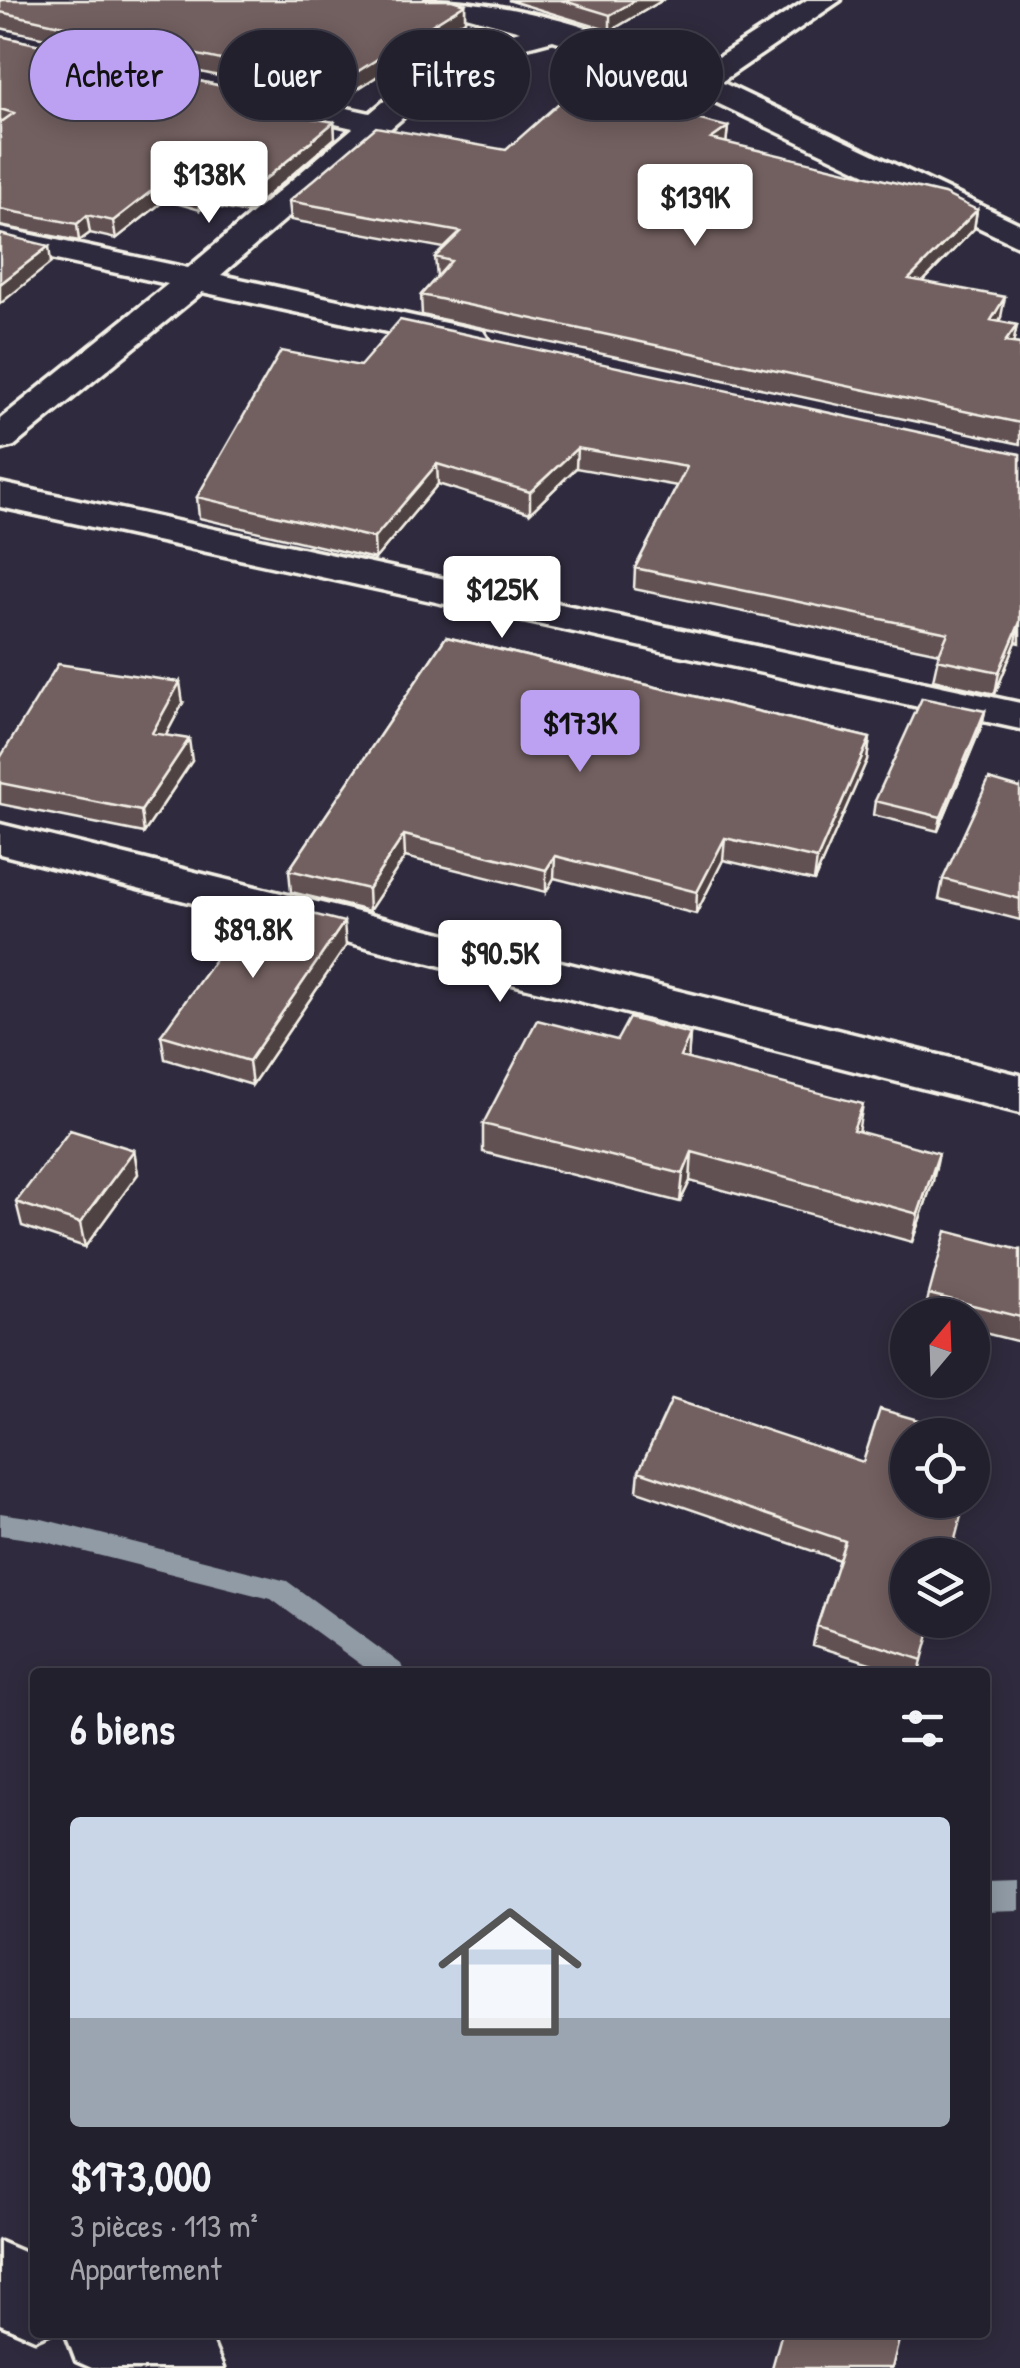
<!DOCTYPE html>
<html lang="fr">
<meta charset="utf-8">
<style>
:root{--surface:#23202e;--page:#2f2d3a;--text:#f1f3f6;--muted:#a3a3aa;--line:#403e4a;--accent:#bca0f2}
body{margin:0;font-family:"Patrick Hand",sans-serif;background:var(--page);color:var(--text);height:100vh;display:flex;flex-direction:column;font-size:38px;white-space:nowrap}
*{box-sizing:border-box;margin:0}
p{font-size:32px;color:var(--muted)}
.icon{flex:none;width:55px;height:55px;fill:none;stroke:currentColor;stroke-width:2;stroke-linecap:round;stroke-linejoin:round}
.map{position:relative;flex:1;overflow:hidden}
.panel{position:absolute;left:30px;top:1668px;width:960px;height:670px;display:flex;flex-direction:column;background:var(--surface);border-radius:10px;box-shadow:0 5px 25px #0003,0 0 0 2px var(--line)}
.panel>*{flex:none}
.guide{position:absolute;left:30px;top:30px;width:960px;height:90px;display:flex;gap:20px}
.needle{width:65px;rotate:19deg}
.tools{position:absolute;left:890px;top:1298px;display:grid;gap:20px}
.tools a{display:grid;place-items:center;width:100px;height:100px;border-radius:50%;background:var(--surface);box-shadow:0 5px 25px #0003,0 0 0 2px var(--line);font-size:50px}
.price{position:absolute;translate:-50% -85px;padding:0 22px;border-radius:10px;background:#fff;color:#222;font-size:32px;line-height:65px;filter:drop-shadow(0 2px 5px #0008)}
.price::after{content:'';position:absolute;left:50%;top:60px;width:30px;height:22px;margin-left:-15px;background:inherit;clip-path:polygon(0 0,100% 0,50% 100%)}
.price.selected{background:var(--accent);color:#111}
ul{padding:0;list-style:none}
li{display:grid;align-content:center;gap:20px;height:530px;padding:0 40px}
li+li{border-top:2px solid var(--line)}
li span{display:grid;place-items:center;height:310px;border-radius:10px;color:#555}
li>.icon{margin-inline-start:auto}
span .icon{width:180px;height:180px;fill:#fffc;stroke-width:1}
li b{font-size:42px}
h2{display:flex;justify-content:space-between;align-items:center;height:120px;padding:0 40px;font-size:42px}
.tag{padding:0 35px;border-radius:45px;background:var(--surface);box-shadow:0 5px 25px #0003,0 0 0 2px var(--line);font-size:35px;line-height:90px}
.tag.selected{background:var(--accent);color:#111}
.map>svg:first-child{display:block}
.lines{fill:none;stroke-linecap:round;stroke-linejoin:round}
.stream{fill:#909ba5;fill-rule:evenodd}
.street-casing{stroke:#f4f1e8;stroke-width:7}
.street{fill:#2f2a3d;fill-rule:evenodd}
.wall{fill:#625152;stroke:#f4f1e8;stroke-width:2.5}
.shaded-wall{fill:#504242;stroke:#f4f1e8;stroke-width:2.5}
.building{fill:#725e5f;stroke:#f4f1e8;stroke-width:2.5}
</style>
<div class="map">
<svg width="1020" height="2368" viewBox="0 0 1020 2368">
<rect width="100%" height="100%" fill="#2f2a3d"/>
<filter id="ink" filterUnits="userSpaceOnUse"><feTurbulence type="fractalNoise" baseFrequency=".01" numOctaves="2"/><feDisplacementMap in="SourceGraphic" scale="20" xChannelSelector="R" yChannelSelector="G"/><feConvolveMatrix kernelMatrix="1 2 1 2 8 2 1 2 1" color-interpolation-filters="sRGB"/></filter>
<g filter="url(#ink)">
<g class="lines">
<!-- stream -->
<path class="stream" d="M0 1513 42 1519 287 1581 401 1664 404 1672H371L271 1599 42 1541 0 1535Z
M1020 1882V1910L985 1911V1883Z"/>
<defs>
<path id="street" d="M426 0C511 0 620 34 697 71L807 0H841L721 82 1020 224V247L656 74 553 40 466 63 221 275 483 331 488 339 483 347 470 350 202 292 14 446 0 450V419L168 284 0 248V228L188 268 353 128 221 98 217 92 221 86 232 83 370 113 444 51 520 31 430 6Z
M0 483 1020 703V729L0 507Z
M0 824 1020 1075V1113L0 854Z
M0 2242 35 2257V2332H51L35 2339 0 2324Z
M65 2332H196L211 2339 223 2368H92L76 2361Z"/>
</defs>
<!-- street casing -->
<use href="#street" class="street-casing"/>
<!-- street -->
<use href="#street" class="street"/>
</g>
<!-- wall -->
<path class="wall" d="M0 0 465 4V20L337 102 0 28Z
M508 0H663L610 31Z
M0 36 305 105 306 117 334 122 335 138 247 213 207 205 200 210 165 200 116 239 90 233 79 241 0 226Z
M728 127 726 143 977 210 974 229 923 282 1001 317 999 321 1017 325 1013 343 1020 344V444L422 315 421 295 437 277 435 257 444 248 291 220 289 201 506 150Z
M360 366 1020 454V643L1016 642 995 694 933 680 939 653 634 589 635 568 677 486 576 468 530 513 438 484 375 559 199 518 197 497Z
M446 637 870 738 867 760 814 881 723 860 696 914 554 878 546 892 405 857 369 911 291 892 289 870Z
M183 703 166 735 192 761 144 833 0 804V758Z
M985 711 982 725 938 831 873 815 875 801Z
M1020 788V920L939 899 943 879Z
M346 946 252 1085 165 1059 161 1035Z
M690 1034 688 1059 859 1131 933 1181 912 1242 690 1181 680 1202 483 1152V1124Z
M134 1150 138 1174 85 1247 22 1226 16 1202Z
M1020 1250V1342L972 1330V1315H924L929 1294Z
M863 1462 922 1660 919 1672H898L813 1645 817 1626 839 1560 637 1491 639 1471Z"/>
<!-- shaded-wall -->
<path class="shaded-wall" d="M636 0H663L610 31V15Z
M465 4V20L337 102 336 85Z
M305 105 306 121 290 114Z
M334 122 335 138 247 213 246 195Z
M728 127 726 145 711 139Z
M163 182 165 200 116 239 113 221Z
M205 188 207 205 200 210 198 192Z
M977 210 974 229 906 299 909 279Z
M87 215 90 233 79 241 77 224Z
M49 246 51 263 0 304V284Z
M1005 297 1001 317 988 340 991 320Z
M1017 325 1013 345 1005 342Z
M577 448 576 468 530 513V492Z
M437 464 438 484 375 559 374 538Z
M1020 622 1016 642 995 694 999 672Z
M180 682 183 703 155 755 152 733Z
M985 711 982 725 938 831 941 817Z
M870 738 867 760 814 881 817 859Z
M189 739 192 761 144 833 141 811Z
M404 835 405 857 369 911 368 889Z
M725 838 723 860 696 914 697 892Z
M555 856 554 878 546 892V870Z
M344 922 346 946 252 1085 249 1061Z
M690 1034 688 1062 680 1057Z
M863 1104 858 1133 853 1130Z
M134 1150 138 1174 85 1247 80 1223Z
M692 1152 690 1181 680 1202 683 1174Z
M939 1153 933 1181 912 1242 918 1214Z"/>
<!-- building -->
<path class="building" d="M0 0H452L465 4 336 85 0 12Z
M561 0H636L610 15Z
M0 36 305 105 290 114 334 122 246 195 205 188 198 192 163 182 113 221 87 215 77 224 0 209V123L14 113 0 109Z
M576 88 728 127 711 139 944 194 977 210 909 279 1005 297 991 320 1017 325 1005 342 1020 344V423L421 295 451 261 435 257 461 232 289 201 376 127 506 150Z
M0 234 49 246 0 284Z
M400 320 1020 454V622L999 672 937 659 948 633 635 568 687 467 577 448 530 492 437 464 374 538 197 497 281 351 360 366Z
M446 637 870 738 817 859 725 838 697 892 555 856 546 870 404 835 368 889 289 870Z
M58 664 180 682 152 733 189 739 141 811 0 783V758Z
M922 698 985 711 941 817 875 801Z
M989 779 1020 788V899L943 879Z
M265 902 344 922 249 1061 161 1035 250 911 258 913Z
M629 1018 690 1034 680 1057 863 1104 853 1130 939 1153 918 1214 692 1152 683 1174 483 1124 537 1020 617 1040Z
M70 1130 134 1150 80 1223 16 1202Z
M946 1231 1020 1250V1317L929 1294Z
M672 1399 863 1462 880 1409 970 1435H908V1500H965L951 1555H908V1620H933L922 1660 817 1626 845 1541 639 1471Z
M972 1436 982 1439 972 1474Z
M782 2332H901L892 2368H772Z"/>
</g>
</svg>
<div class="tools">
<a><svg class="needle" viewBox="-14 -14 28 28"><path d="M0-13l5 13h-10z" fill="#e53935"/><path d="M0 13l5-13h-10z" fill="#a3a3aa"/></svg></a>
<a><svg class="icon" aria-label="locate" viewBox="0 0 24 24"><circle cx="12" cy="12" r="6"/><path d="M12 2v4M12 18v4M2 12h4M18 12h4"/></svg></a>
<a><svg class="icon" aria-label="layers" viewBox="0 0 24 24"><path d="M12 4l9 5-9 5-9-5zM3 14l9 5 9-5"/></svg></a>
</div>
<b class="price" style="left:209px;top:226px">$138K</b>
<b class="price" style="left:695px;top:249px">$139K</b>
<b class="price" style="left:502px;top:641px">$125K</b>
<b class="price selected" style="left:580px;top:775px">$173K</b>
<b class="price" style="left:253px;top:981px">$89.8K</b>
<b class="price" style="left:500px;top:1005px">$90.5K</b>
<div class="guide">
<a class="tag selected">Acheter</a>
<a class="tag">Louer</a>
<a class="tag">Filtres</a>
<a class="tag">Nouveau</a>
</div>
<section class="panel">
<h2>6 biens<svg class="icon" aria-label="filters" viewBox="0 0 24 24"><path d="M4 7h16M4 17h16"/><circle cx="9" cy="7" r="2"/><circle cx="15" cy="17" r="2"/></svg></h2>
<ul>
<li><span style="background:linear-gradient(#c9d6e8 65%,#9aa5b1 0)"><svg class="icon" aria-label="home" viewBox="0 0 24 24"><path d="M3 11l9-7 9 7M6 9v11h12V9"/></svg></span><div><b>$173,000</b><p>3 pièces · 113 m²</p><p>Appartement</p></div></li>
</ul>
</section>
</div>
